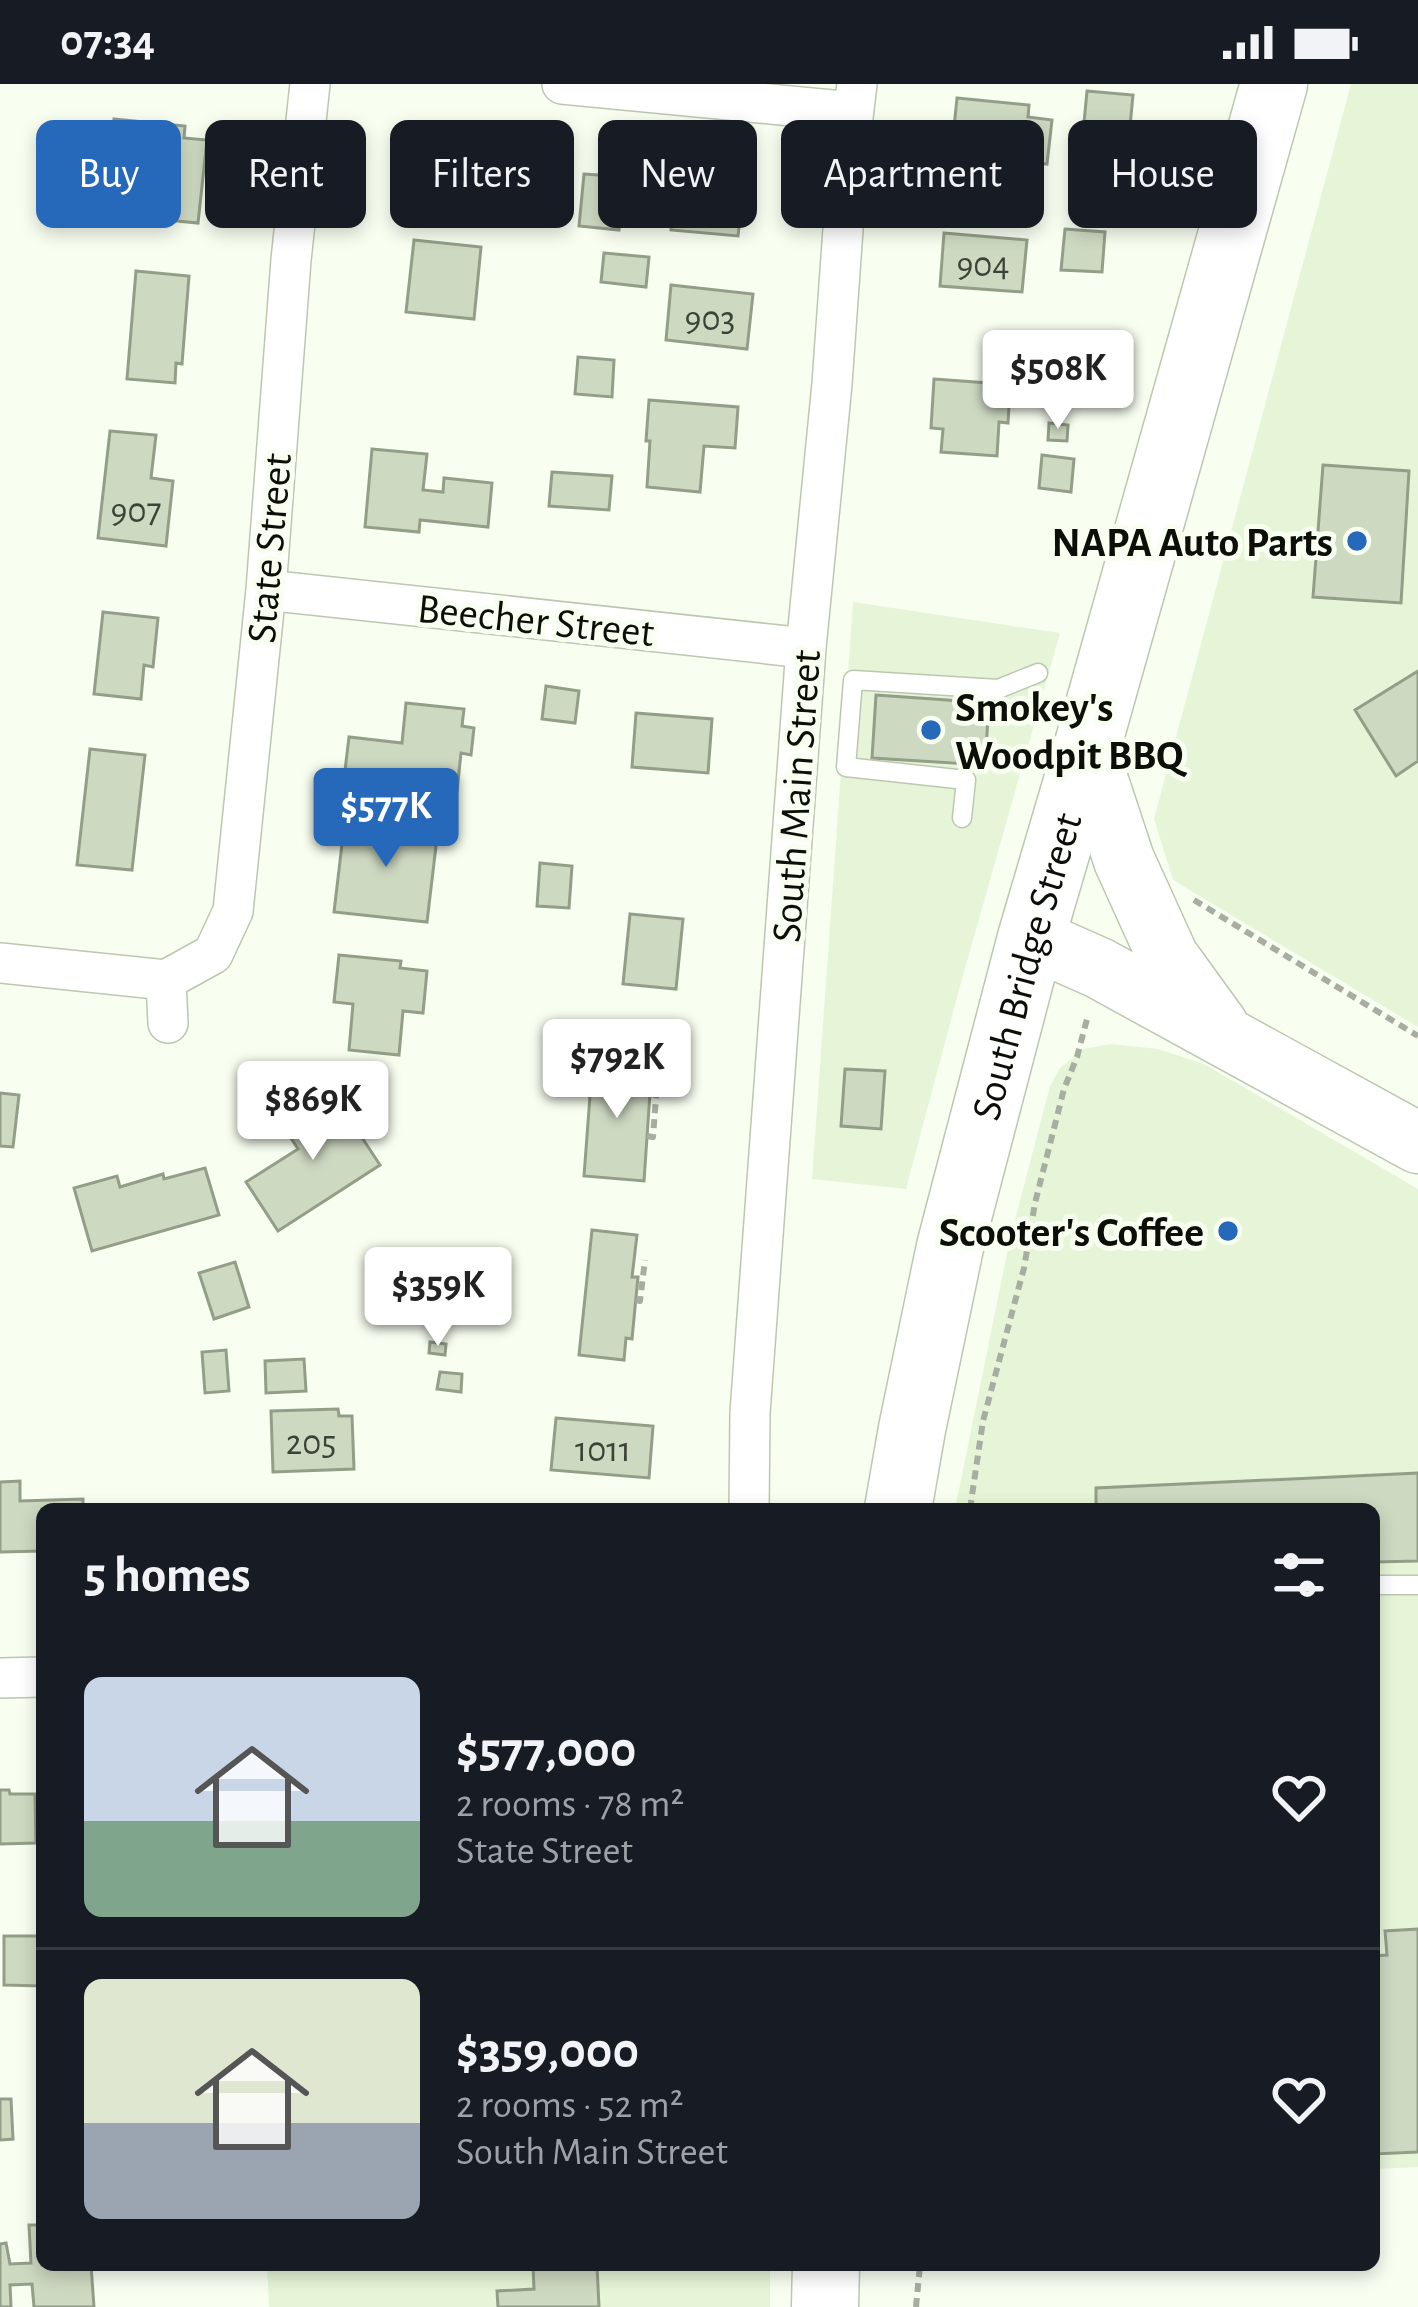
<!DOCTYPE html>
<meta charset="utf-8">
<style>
:root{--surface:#171b24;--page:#20242c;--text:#f1f3f6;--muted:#9ea1a6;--line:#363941;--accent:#2669ba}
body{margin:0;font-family:"Alegreya Sans",sans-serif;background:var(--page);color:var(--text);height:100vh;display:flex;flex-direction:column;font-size:45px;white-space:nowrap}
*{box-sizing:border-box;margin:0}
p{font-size:39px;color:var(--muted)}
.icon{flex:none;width:66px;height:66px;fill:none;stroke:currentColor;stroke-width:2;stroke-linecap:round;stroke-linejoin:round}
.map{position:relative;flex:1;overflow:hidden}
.side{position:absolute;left:36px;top:1419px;width:1344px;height:768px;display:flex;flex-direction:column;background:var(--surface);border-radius:18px;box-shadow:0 6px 18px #0003}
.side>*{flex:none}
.top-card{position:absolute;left:36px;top:36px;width:1347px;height:108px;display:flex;gap:24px}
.price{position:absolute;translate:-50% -102px;padding:0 27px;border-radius:12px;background:#fff;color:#222;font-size:39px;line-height:78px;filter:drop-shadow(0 3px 6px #0008)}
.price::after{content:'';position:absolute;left:50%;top:72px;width:36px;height:27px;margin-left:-18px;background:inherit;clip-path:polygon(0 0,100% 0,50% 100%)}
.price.on{background:var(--accent);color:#fff}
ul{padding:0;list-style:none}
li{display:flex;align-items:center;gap:36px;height:300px;padding:0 48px}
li+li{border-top:3px solid var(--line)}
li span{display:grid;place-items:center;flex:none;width:336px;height:240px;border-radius:18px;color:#555}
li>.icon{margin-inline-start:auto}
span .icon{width:144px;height:144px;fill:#fffc;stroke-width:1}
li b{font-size:51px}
h2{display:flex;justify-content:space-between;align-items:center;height:144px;padding:0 48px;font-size:51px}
.chip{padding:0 42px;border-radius:18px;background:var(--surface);box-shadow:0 6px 18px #0003;font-size:42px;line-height:108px}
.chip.on{background:var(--accent);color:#fff}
.status{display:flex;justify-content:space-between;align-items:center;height:84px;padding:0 60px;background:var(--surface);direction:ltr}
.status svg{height:33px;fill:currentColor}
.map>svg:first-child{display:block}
.built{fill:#e6f5d7}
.building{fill:#ced9c2;stroke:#939e88;stroke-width:3}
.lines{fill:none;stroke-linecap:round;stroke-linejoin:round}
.lane-casing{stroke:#bcc7b0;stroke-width:21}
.street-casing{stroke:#bcc7b0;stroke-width:42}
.primary-casing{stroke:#bcc7b0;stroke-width:63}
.highway-casing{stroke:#bcc7b0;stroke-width:69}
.path{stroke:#a8ada2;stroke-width:6;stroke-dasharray:9 6;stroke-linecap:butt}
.lane{stroke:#fff;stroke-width:18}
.street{stroke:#fff;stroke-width:39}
.primary{stroke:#fff;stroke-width:60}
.highway{stroke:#fff;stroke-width:66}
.poi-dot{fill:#2669ba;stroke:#f8fef0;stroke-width:4.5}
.labels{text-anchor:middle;stroke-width:10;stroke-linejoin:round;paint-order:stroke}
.number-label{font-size:36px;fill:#3c4236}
.poi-label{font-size:42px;font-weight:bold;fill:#0b0f07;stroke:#f8fef0;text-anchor:end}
.street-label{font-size:42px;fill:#0b0f07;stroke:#f8fef0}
</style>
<div class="status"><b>07:34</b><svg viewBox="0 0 49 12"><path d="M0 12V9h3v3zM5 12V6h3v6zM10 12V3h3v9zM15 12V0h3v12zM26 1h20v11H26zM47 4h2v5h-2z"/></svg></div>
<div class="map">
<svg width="1418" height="2223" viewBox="0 0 1418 2223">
<rect width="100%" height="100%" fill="#f8fef0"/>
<!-- built -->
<path class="built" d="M1351 0H1418V943L1173 796 1154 735Z
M853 518 1060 549 962 895 906 1105 812 1095Z
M1111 960 1158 965 1204 980 1418 1105V2083L1374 2085V1425H955L1010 1155 1050 1002 1060 984 1084 965Z
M267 2181H770V2223H269Z"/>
<!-- building -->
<path class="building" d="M1087 7 1133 11 1129 53 1083 49Z
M957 14 1029 21 1028 33 1052 36 1047 80 982 73 983 66 952 63Z
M114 35 185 42 184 54 207 56 198 139 145 134 148 108 106 103Z
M473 63 527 68 520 138 402 126 408 70 472 76Z
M584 90 625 93 619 146 579 142Z
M676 91 744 98 738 152 671 146Z
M1065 145 1105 148 1102 188 1061 186Z
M944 149 1027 156 1022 208 940 202Z
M414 156 481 163 474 235 406 228Z
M604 169 649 173 646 203 601 198Z
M136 187 189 192 182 280 176 279 175 299 127 295Z
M671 201 753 210 747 265 666 256Z
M578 273 614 276 612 313 575 310Z
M934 295 1002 300 1001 320 1009 321 1008 339 999 338 997 372 941 368 943 345 931 344Z
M649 316 738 323 735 364 704 362 700 408 647 403 650 357H646Z
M1049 339 1068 341 1067 357 1048 356Z
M110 347 156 351 151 394 173 397 166 462 98 454Z
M372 365 427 370 423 406 443 408 444 394 492 399 488 443 420 436 419 448 365 443Z
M1042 371 1074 375 1071 408 1039 404Z
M1323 381 1409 387 1401 519 1313 513Z
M552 388 612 392 609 426 549 422Z
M103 528 158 534 153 583 144 581 141 615 94 610Z
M1418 587V677L1396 692 1355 626Z
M546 602 579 607 575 639 542 635Z
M876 611 989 619 985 681 872 674Z
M406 619 464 625 462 642 474 644 471 671 461 669 457 707 344 695 349 653 402 659Z
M636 629 712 635 708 689 632 683Z
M90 665 145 671 132 786 77 781Z
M345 735 438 745 427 838 334 828Z
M540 779 572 782 569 824 537 822Z
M630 830 683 835 676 905 623 900Z
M339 871 401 877 400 884 427 887 423 929 403 927 399 971 349 966 353 920 334 918Z
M593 972 640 976 638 1009H650L644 1097 584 1092Z
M845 985 885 987 881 1045 841 1042Z
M332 1008 380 1081 278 1147 246 1098 298 1065 282 1040Z
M0 1009 19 1011 13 1063 0 1062Z
M205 1084 219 1131 92 1167 74 1104 117 1092 120 1103 163 1090 164 1095Z
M592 1146 637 1151 632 1193H638L632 1255 626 1254 624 1276 579 1271Z
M235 1178 249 1223 214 1235 199 1189Z
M430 1258 446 1260 445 1271 429 1269Z
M226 1266 229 1307 205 1309 202 1268Z
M304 1275 306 1307 266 1309 265 1277Z
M440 1288 462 1290 461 1308 437 1305Z
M338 1325 339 1332H352L354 1385 273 1388 271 1327Z
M556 1334 653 1342 649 1394 551 1386Z
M1418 1389V1477L1374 1478V1425H1096V1404Z
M20 1397V1417L83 1415V1425H42V1467L0 1468V1398Z
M0 1706H9L10 1710H35L36 1759 0 1760Z
M1418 1845V2068L1374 2070V1872L1387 1871 1385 1847Z
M4 1852H42V1902L4 1901Z
M0 2015H11L13 2055 0 2056Z
M29 2141H42V2181H91L94 2223H34L32 2200 10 2201 11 2223H0V2160L6 2159 10 2180 31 2179Z
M533 2181H597L599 2223H498L497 2207 534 2205Z"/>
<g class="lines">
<defs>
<path id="lane" d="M962 734 966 696 846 683 853 596 998 605 1038 589
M1374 1501H1418"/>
<path id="street" d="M562 0 853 28
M266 506 806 564
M0 879 166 896
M166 896 213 870 233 827 266 506 291 176 310 0
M166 896 168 939
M749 1425 750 1329 806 564 832 300 848 75 857 0
M0 1594 42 1593"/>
<path id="primary" d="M1087 664 1124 776 1168 873 1218 942
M1031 854 1099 884 1418 1059"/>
<g id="highway">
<path id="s1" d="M898 1425 912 1345 950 1163 1031 854 1087 664 1274 0"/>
<path d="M825 2223 826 2181"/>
</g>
</defs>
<!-- lane casing -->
<use href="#lane" class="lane-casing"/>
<!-- street casing -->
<use href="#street" class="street-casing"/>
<!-- primary casing -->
<use href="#primary" class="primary-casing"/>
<!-- highway casing -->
<use href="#highway" class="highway-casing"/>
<!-- path -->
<path class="path" d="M1194 816 1418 952
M647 1052 653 1053 657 1000
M636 1216 640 1217 645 1176
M970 1425 983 1337 1024 1184 1035 1119 1064 1005 1077 973 1088 931
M916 2223 920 2181"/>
<!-- lane -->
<use href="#lane" class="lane"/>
<!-- street -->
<use href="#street" class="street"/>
<!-- primary -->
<use href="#primary" class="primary"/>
<!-- highway -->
<use href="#highway" class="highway"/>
</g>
<!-- markers -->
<g class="poi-dot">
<circle cx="1357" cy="457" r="12"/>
<circle cx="931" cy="646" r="12"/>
<circle cx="1228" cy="1147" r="12"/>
</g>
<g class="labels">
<!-- number labels -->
<g class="number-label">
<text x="983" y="192">904</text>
<text x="710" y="246">903</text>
<text x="136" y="438">907</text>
<text x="311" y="1370">205</text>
<text x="603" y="1377">1011</text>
</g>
<!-- poi labels -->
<g class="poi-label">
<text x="1333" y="472">NAPA Auto Parts</text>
<text x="955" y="637" text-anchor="start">Smokey's<tspan x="955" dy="48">Woodpit BBQ</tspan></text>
<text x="1204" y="1162">Scooter's Coffee</text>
</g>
<!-- street labels -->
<g class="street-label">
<text transform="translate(268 464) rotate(-85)" y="15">State Street</text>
<text transform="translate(536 535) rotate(6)" y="15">Beecher Street</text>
<text transform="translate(795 712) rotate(-86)" y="15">South Main Street</text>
<text dy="15" stroke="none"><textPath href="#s1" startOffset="558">South Bridge Street</textPath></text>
</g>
</g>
</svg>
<b class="price" style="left:1058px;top:348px">$508K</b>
<b class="price on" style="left:386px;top:786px">$577K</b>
<b class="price" style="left:617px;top:1037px">$792K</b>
<b class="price" style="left:313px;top:1079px">$869K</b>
<b class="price" style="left:438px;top:1265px">$359K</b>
<div class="top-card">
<a class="chip on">Buy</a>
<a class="chip">Rent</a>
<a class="chip">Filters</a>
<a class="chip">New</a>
<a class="chip">Apartment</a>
<a class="chip">House</a>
</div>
<section class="side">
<h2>5 homes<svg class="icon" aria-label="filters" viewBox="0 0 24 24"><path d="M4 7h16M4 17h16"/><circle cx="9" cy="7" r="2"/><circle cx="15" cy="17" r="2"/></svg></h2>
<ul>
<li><span style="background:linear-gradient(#c9d6e8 60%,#7fa58c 0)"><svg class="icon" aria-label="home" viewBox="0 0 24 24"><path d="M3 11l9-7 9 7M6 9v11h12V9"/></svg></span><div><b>$577,000</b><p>2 rooms · 78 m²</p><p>State Street</p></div><svg class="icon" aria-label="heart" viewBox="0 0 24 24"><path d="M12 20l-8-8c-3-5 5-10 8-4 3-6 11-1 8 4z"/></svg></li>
<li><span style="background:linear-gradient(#dfe7d0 60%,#9aa5b1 0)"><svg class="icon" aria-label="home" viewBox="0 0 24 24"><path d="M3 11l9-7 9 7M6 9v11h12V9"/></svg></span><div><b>$359,000</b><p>2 rooms · 52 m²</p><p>South Main Street</p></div><svg class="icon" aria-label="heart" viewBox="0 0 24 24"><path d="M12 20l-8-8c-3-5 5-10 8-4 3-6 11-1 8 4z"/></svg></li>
</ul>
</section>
</div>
